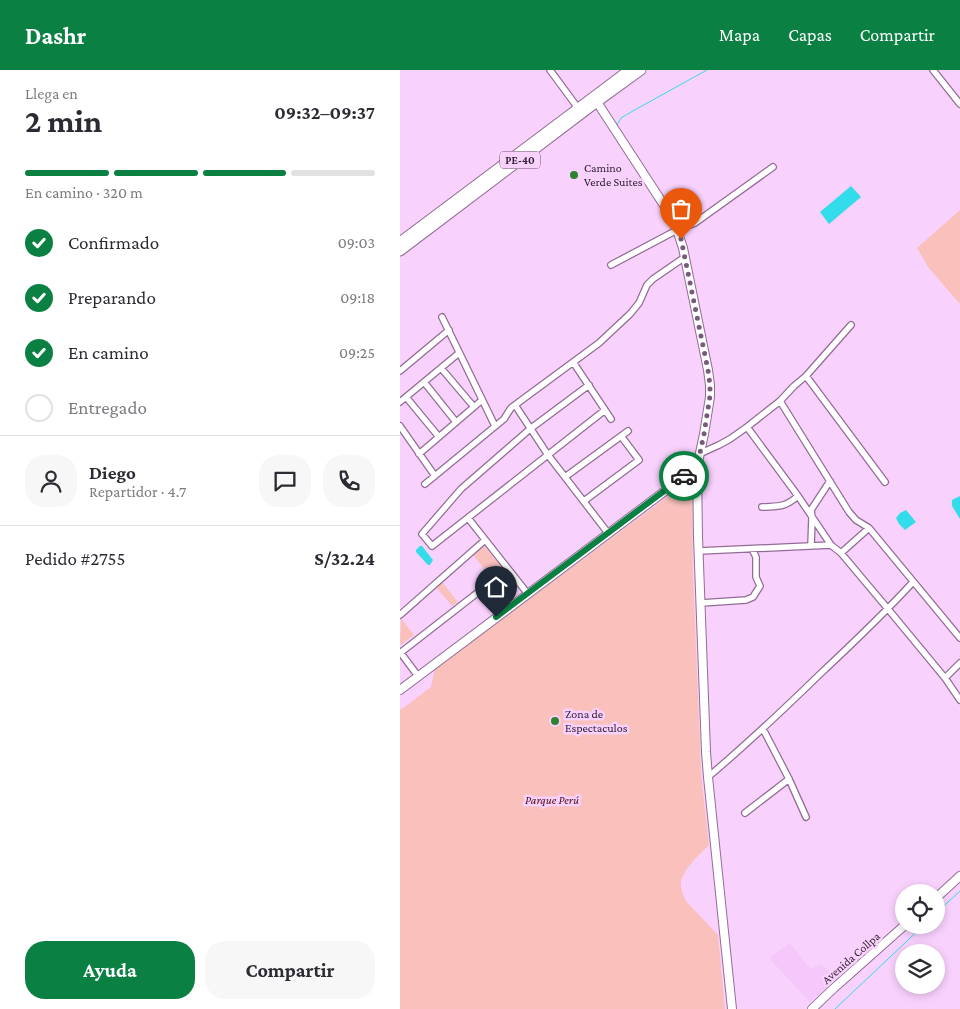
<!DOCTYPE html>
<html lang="es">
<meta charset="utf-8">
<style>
:root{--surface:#fff;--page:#f7f7f7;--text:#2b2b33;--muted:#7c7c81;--line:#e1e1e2;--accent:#0b8043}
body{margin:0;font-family:"Crimson Pro",serif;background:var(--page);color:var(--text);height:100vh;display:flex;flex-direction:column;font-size:19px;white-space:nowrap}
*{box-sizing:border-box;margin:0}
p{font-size:16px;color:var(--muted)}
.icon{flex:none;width:28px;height:28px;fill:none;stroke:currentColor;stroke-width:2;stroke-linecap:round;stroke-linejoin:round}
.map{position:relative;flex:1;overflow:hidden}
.sheet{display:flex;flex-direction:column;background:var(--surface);width:400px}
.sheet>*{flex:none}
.controls{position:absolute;left:495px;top:814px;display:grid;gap:10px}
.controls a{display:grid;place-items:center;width:50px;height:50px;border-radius:50%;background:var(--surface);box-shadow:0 2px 8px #0003;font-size:25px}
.pin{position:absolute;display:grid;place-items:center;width:42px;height:42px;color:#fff;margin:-51px -21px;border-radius:50% 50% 50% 0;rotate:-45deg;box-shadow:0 0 5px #0007}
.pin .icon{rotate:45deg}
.courier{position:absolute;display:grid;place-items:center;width:50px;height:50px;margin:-25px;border:4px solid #0b8043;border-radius:50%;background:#fff;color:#222;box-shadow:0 1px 6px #0007}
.headline em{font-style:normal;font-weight:700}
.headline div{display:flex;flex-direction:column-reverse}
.headline{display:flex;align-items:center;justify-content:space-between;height:85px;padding:0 25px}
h1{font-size:32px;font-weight:700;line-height:38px}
.bar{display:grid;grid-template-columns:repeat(4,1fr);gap:8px 5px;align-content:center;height:60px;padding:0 25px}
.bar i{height:6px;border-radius:4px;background:var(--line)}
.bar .on{background:var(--accent)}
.bar p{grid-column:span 4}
.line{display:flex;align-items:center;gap:12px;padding:0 25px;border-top:1px solid var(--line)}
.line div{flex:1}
.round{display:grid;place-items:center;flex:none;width:52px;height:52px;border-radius:20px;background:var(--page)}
ol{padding:0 25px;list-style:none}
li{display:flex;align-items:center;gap:15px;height:55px}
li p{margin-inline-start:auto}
li .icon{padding:5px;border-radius:50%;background:var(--accent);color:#fff;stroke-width:4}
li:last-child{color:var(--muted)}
li i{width:28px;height:28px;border:2px solid var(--line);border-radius:50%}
.button{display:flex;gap:10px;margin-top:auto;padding:10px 25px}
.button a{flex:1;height:58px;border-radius:20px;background:var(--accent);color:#fff;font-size:20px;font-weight:700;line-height:58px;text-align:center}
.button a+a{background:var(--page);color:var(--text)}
header{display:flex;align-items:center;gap:30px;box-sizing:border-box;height:70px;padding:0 25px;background:var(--accent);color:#fff}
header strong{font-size:24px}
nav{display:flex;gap:28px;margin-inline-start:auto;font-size:18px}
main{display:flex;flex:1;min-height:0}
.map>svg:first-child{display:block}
.built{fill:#f5c7fa}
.green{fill:#f9c0bc}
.water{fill:#32dcea}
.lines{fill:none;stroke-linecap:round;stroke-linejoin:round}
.stream{stroke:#32dcea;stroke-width:1}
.minor-casing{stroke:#916d95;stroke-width:8}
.major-casing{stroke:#916d95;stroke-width:10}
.highway-casing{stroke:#916d95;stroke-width:11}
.minor{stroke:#fff;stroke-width:5.5}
.major{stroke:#fff;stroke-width:8}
.highway{stroke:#fff;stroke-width:9}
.done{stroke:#755d78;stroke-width:5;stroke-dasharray:0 9}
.route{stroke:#0b8043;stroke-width:6}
.poi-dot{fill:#2f8330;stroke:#f9d1fd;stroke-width:2}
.labels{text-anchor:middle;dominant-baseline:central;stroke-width:5;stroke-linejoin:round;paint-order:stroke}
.shield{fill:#f9d1fd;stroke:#6b546e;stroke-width:1}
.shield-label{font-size:11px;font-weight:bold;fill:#2e1f30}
.poi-label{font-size:12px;fill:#2e1f30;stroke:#f9d1fd;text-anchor:start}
.park-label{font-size:12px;font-style:italic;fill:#510f12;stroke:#f9d1fd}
.street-label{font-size:12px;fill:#2e1f30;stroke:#f9d1fd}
</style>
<header>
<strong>Dashr</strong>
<nav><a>Mapa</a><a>Capas</a><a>Compartir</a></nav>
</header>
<main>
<section class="sheet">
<div class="headline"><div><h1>2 min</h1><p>Llega en</p></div><em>09:32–09:37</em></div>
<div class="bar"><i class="on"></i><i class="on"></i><i class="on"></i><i></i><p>En camino · 320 m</p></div>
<ol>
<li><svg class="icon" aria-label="check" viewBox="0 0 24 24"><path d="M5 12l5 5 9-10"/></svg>Confirmado<p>09:03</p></li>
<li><svg class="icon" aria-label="check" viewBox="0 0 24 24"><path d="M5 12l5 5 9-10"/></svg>Preparando<p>09:18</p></li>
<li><svg class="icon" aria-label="check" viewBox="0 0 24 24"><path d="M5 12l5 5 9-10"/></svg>En camino<p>09:25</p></li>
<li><i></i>Entregado</li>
</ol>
<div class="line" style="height:90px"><a class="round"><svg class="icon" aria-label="person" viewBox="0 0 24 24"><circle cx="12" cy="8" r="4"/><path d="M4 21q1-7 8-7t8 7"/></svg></a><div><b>Diego</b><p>Repartidor · 4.7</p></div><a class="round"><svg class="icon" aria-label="chat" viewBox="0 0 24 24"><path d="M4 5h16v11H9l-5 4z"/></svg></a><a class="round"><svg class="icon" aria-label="phone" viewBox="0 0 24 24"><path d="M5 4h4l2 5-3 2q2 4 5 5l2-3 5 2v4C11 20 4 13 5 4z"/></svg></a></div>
<div class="line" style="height:65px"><div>Pedido #2755</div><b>S/32.24</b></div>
<div class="button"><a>Ayuda</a><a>Compartir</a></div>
</section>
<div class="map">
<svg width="560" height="939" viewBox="0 0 560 939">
<rect width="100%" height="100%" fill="#f9d1fd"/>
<path class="built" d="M 390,873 L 410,899 L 421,894 L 436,909 L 410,932 L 369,888 Z"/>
<path class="green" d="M 560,140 L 560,234 L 528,197 L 517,178 Z
M 290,410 L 292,413 L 293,503 L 301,703 L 309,775 L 294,790 L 286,800 L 281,810 L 281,816 L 282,822 L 286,831 L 318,865 L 325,939 L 0,939 L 0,639 L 2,639 L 31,617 L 35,599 Z
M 84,476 L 102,498 L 90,506 L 73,485 Z
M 42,512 L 58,532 L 52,536 L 36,517 Z
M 1,548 L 14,565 L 1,575 L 0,573 Z"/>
<path class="water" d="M 451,116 L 461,127 L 429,154 L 420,142 Z
M 560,426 L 560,449 L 552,436 L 552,430 Z
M 506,440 L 516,452 L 505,460 L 499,454 L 496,448 L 500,443 Z
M 20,476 L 22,476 L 33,490 L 30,495 L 28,495 L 16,482 L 16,480 Z"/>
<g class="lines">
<path class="stream" d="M 217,55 L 221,48 L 231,42 L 307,0
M 536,843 L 560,821
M 435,939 L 524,855"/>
<g class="minor-casing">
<path id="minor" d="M 150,0 L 178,38
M 533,0 L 560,34
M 211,195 L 277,160 L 295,153 L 373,97
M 42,247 L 95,356
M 173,292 L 211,349
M 41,298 L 74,337
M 0,301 L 49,260
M 406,306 L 485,412
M 24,312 L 56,352
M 189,315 L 130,359 L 61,419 L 22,464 L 32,476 L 205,340
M 6,327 L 39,367
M 380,331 L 449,442 L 456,450 L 469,458 L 560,568
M 0,332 L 59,283
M 115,335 L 148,385 L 208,463
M 0,356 L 35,406
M 347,357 L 398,426 L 431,475 L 441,483 L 488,539 L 545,608 L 560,630
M 19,384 L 82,330
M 299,384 L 319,375 L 330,369 L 347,357 L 380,331 L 394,316 L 406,306 L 451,255
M 165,407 L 228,361
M 25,414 L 104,349 L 111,338 L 115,335 L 199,273 L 230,244 L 239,233 L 247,215 L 253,209 L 285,187
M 184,431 L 239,390 L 221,366
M 362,437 C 379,436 384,438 398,426
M 68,448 L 128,524
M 411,476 L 412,447 L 411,440 L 430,411
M 299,481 L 431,475
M 441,483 L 469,458
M 301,533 L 346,530 L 353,527 L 360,516 L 356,507 L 356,487 L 352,479
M 0,545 L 85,470
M 0,582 L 18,606
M 0,583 L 108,499
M 545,608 L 560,593
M 363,659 L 389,709 L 406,747
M 308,707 C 346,675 382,641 418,606 C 450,576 483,545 513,512
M 345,743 L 389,709"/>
</g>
<g class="major-casing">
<path id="major" d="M 195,29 L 271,146 L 277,160 L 283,178 L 308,300 L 310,315 L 310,327 L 304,364 L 297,397 L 298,467 L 306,682 L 308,707 L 332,939
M 0,620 L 297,397
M 536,828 L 560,806
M 412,939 L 434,918 L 505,855"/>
</g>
<g class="highway-casing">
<path id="highway" d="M 0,172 L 229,0
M 0,181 L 197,32 L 241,0"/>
</g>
<use href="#minor" class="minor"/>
<use href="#major" class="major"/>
<use href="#highway" class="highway"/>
</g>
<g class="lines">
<path class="done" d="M 281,169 L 308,300 L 310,315 L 310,326 L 304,364 L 297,397 L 284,406"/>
<path class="route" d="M 96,547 L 284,406"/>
</g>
<g class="poi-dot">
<circle cx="174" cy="105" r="5"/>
<circle cx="155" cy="651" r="5"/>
</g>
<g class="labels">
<rect class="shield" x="100" y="81.5" width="40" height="17" rx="4"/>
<g class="shield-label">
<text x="120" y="90">PE-40</text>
</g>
<g class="poi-label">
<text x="184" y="98">Camino<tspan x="184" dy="14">Verde Suites</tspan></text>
<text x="165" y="644">Zona de<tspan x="165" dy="14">Espectaculos</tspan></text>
</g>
<g class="park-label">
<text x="152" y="730">Parque Perú</text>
</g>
<g class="street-label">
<text transform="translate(451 888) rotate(-41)">Avenida Collpa</text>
</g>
</g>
</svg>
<div class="controls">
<a><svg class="icon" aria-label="locate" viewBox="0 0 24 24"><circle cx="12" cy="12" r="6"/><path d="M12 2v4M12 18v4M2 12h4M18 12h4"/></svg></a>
<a><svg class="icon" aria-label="layers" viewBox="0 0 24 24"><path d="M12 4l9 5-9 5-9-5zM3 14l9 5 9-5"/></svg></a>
</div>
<div class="pin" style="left:281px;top:169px;background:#ea580c"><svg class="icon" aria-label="bag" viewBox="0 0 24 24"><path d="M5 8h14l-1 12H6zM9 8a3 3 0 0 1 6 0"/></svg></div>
<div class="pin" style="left:96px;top:547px;background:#1f2937"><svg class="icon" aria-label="home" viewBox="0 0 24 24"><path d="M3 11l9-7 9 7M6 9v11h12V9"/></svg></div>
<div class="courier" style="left:284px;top:406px"><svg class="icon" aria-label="car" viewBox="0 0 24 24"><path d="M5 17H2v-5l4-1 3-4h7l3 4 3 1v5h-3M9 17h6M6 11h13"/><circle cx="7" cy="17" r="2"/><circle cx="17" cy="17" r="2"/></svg></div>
</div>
</main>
